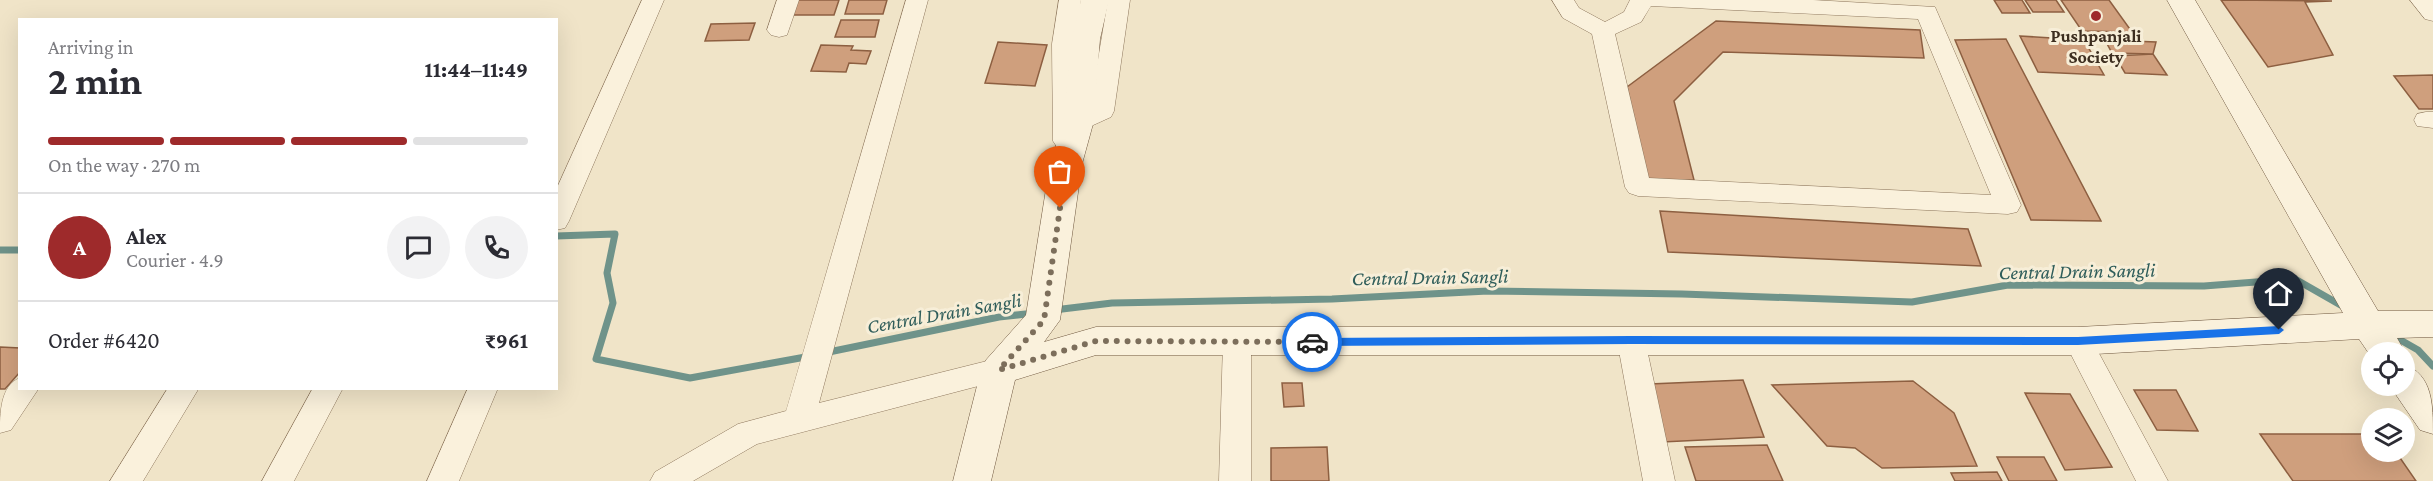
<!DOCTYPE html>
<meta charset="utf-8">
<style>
:root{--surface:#fff;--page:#f2f2f3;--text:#2b2b33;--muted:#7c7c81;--line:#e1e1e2;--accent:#9e2a2b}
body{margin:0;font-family:"Crimson Pro",serif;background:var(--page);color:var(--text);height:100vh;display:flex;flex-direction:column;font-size:22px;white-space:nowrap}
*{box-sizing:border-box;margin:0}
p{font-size:20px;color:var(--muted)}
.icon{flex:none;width:33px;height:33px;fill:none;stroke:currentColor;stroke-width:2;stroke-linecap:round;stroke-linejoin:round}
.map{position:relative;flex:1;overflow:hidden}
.panel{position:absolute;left:18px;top:18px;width:540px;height:372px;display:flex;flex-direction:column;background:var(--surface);border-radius:0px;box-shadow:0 6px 24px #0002}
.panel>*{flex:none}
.controls{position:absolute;left:2361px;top:342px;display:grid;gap:12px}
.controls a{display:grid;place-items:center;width:54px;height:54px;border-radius:50%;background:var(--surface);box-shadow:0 6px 24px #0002;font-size:30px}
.pin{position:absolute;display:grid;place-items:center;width:51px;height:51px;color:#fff;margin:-62px -26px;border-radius:50% 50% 50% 0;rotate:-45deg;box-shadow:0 0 6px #0007}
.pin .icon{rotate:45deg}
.courier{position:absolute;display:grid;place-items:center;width:60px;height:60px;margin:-30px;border:4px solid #1a73e8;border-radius:50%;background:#fff;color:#222;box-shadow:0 2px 8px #0007}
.head em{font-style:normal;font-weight:700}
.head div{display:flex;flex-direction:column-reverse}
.head{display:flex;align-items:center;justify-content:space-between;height:102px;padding:0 30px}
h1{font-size:39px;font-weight:700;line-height:45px}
.bar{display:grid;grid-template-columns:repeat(4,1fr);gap:9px 6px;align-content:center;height:72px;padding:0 30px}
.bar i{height:8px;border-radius:4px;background:var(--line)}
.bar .selected{background:var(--accent)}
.bar p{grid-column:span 4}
.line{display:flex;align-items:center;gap:15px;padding:0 30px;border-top:2px solid var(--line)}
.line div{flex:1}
.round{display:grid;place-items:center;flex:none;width:63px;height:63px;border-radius:32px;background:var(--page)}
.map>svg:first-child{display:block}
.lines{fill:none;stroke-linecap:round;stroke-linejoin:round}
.stream{stroke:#6f938a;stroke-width:7}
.building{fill:#cf9f7d;stroke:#8d5f41;stroke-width:1.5}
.street-casing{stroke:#8d765c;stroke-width:1}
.secondary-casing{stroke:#6f573f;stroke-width:1}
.street{fill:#faf1dc;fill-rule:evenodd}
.secondary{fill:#faf1dc;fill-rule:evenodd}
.route{fill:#1a73e8}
.done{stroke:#7c6e5b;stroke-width:6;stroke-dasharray:0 10.8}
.poi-dot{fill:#9e2a2b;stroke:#f7eed8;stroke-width:2}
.labels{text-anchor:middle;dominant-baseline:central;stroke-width:6;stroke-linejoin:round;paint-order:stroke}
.poi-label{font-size:18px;font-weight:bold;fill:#3d2e20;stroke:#f7eed8}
.water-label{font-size:20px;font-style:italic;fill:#2f5d5a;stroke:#f7eed8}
</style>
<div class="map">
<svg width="2433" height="481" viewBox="0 0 2433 481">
<rect width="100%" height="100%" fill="#f0e4c8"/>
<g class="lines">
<path class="stream" d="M 556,236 L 615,234 L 607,273 L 613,303 L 596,359 L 690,378 L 811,356
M 0,250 L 20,250
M 1054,310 L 1112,303 L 1332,299 L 1488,291 L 1682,294 L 1912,302 L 2008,285 L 2204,286 L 2295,279 L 2344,307
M 2390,334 L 2418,350 L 2433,366
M 824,353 L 999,317 L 1035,313"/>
</g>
<path class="building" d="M 797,0 L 839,0 L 834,15 L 792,15 Z
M 849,0 L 887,0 L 883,14 L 845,14 Z
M 1994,0 L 2022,0 L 2030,13 L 2002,13 Z
M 2025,0 L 2056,0 L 2064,12 L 2033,12 Z
M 2061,0 L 2109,0 L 2132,32 L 2082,31 Z
M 2221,0 L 2332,1 L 2305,2 L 2333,55 L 2268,67 Z
M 841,20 L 879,20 L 875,37 L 835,37 Z
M 1716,21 L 1920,30 L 1924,58 L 1723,52 L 1674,101 L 1694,180 L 1647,183 L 1627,87 Z
M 755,23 L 749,40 L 705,41 L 711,24 Z
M 2020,36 L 2084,40 L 2104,75 L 2038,72 Z
M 2006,39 L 2101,221 L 2031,220 L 1955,40 Z
M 2105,40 L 2156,42 L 2153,54 L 2112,53 Z
M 998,42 L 1047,45 L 1035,86 L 985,83 Z
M 821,45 L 853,46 L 851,50 L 871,51 L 866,64 L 849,63 L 846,72 L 811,71 Z
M 2153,54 L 2167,75 L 2125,73 L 2115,56 Z
M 2433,75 L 2433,109 L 2419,109 L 2394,76 Z
M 1660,211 L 1968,229 L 1981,266 L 1668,252 Z
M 0,347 L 20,348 L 20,372 L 5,389 L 0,389 Z
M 1743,380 L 1764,437 L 1662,442 L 1650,384 Z
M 1913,381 L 1954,413 L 1977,466 L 1882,468 L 1855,448 L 1827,446 L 1772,385 Z
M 1282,383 L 1302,383 L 1304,406 L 1284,407 Z
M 2134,390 L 2176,390 L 2198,431 L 2157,430 Z
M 2025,393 L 2070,394 L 2112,467 L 2065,470 Z
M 2260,434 L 2372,434 L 2372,452 L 2396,452 L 2416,481 L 2293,481 Z
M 1767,445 L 1783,481 L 1696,481 L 1685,447 Z
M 1327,447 L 1329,481 L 1271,481 L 1271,448 Z
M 1997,457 L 2044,457 L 2057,481 L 2009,481 Z
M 1997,472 L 2002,481 L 1955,481 L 1951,473 Z"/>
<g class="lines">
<g class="street-casing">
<path id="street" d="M 642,0 L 664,0 L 569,221 L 565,228 L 556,230 L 556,190 Z
M 777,0 L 799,0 L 787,35 L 779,37 L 771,35 L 767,30 Z
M 906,0 L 928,0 L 819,403 L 999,358 L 1009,362 L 1014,370 L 1009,378 L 757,444 L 693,481 L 650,481 L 655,472 L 738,424 L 786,411 Z
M 1059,0 L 1081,0 L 1076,44 L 1078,114 L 1090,107 L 1108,0 L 1130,0 L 1114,111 L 1111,117 L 1078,132 L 1079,141 L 1075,147 L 1066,150 L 1057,147 L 1053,141 L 1052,44 Z
M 1552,0 L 1574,0 L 1579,8 L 1605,22 L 1624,12 L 1630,0 L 1813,0 L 1935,7 L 2021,205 L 2017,212 L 2008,214 L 1638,196 L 1629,193 L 1625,187 L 1592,34 L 1563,18 ZM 1651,6 L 1918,19 L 1991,195 L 1649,178 L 1615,34 L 1641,22 Z
M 2410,0 L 2433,0 L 2433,21 L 2425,19 Z
M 2426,112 L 2433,112 L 2433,128 L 2417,126 L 2414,120 L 2417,114 Z
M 1631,329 L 1641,332 L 1645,340 L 1675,481 L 1643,481 L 1617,340 L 1621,332 Z
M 2078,330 L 2088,333 L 2168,481 L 2136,481 L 2064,341 L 2068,333 Z
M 1237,331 L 1247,334 L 1251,342 L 1251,481 L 1219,481 L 1223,342 L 1227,334 Z
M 20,378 L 20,388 L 39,388 L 11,430 L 0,433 C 0,414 0,385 20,378 Z
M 168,388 L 199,388 L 143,481 L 110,481 Z
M 313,388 L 343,388 L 294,481 L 262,481 Z
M 468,388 L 498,388 L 459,481 L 427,481 Z"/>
</g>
<g class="secondary-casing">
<path id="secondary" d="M 1081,0 L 1109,0 L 1100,39 L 1093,124 L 1082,164 L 1060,320 L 1044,342 L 1096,327 L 2078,327 L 2343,313 L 2167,0 L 2195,0 L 2378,311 L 2433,311 L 2433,337 L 2397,338 L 2405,352 L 2404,353 L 2372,352 L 2372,358 L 2359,339 L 2078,355 L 1096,355 L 1015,380 L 991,481 L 953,481 L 981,370 L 986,360 L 1026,315 L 1050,164 L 1063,124 L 1072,39 Z
M 2404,364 C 2433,375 2433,405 2433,434 L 2420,430 L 2390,386 L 2404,386 Z"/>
</g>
<use href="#street" class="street"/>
<use href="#secondary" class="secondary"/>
</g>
<path class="route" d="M 2279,326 L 2284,330 L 2279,334 L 2078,345 L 1631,344 L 1312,346 L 1307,342 L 1312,338 L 1631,336 L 2078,337 Z"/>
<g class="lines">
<path class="done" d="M 1060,208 L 1044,320 L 999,370 L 1096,341 L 1312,342"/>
</g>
<circle class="poi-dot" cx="2096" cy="16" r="6"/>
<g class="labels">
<g class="poi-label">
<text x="2096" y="36">Pushpanjali<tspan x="2096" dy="21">Society</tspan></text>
</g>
<g class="water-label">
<text transform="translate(2077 271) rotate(-1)">Central Drain Sangli</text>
<text transform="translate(1430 277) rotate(-1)">Central Drain Sangli</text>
<text transform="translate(944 313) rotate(-10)">Central Drain Sangli</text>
</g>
</g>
</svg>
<div class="controls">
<a><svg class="icon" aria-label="locate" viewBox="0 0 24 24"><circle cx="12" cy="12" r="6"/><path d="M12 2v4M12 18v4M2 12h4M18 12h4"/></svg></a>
<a><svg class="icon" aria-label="layers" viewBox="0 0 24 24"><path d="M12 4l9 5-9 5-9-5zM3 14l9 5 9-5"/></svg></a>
</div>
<div class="pin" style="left:1060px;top:208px;background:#ea580c"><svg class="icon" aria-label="bag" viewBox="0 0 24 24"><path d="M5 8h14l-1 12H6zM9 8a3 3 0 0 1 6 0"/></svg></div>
<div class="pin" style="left:2279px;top:330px;background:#1f2937"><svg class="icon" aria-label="home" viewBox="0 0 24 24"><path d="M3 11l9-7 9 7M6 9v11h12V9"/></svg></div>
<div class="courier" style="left:1312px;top:342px"><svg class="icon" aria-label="car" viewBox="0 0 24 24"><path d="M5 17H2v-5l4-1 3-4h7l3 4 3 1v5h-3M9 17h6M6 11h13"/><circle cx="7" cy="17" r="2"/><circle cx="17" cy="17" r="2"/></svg></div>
<section class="panel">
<div class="head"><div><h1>2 min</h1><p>Arriving in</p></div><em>11:44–11:49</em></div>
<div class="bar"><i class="selected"></i><i class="selected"></i><i class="selected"></i><i></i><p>On the way · 270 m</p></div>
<div class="line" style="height:108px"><b class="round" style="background:var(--accent);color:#fff">A</b><div><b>Alex</b><p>Courier · 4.9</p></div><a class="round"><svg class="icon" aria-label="chat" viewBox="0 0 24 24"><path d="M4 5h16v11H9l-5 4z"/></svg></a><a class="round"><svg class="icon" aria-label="phone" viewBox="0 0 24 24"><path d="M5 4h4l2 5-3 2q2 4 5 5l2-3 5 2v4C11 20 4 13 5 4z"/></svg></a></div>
<div class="line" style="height:78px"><div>Order #6420</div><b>₹961</b></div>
</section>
</div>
